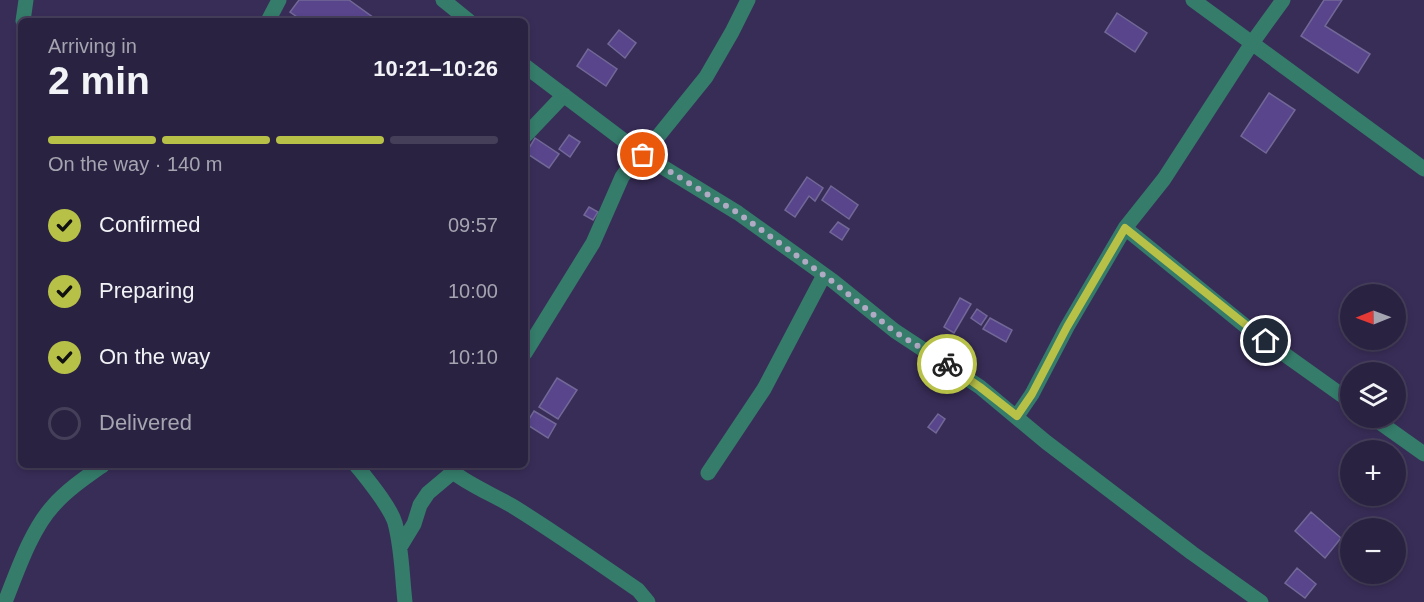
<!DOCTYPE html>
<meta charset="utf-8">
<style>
:root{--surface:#2a2241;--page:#362f4c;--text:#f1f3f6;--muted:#a5a4b1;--line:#463f5a;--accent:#b7c148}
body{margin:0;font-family:Helvetica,sans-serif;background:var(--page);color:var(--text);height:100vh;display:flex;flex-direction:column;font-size:22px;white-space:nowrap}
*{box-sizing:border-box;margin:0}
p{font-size:20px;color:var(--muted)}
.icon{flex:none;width:33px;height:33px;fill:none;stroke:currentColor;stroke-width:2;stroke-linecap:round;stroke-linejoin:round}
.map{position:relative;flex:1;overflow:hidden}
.panel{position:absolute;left:18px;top:18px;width:510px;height:450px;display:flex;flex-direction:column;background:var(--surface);border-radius:9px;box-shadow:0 3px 9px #0003,0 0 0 2px var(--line)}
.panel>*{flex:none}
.needle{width:39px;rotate:269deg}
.buttons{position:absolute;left:1340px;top:284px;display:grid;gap:12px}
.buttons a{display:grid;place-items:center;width:66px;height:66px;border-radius:50%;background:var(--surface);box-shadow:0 3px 9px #0003,0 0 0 2px var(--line);font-size:30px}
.pin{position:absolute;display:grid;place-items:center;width:51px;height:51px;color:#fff;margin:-26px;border:3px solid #fff;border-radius:50%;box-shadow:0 2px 6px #0007}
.courier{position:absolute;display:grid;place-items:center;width:60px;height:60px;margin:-30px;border:4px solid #b7c148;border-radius:50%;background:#fff;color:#222;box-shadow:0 2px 8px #0007}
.overview em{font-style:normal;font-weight:600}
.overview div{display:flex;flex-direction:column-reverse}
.overview{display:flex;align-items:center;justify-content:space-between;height:102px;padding:0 30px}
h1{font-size:39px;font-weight:600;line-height:45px}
.bar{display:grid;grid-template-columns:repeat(4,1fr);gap:9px 6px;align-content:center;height:72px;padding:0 30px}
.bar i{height:8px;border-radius:4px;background:var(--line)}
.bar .active{background:var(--accent)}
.bar p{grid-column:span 4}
ol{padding:0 30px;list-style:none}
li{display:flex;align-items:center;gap:18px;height:66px}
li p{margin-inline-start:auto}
li .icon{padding:6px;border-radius:50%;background:var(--accent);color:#111;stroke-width:4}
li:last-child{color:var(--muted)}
li i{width:33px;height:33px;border:3px solid var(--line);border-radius:50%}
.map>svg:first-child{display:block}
.building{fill:#58458c;stroke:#726897;stroke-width:1.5}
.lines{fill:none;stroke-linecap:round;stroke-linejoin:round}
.minor{stroke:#357c6a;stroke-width:15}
.done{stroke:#b0aac4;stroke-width:6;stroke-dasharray:0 10.8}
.route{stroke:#b7c148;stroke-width:8}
</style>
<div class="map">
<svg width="1424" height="602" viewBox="0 0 1424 602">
<rect width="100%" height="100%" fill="#382d57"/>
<path class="building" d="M 299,0 L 349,0 L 374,18 L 372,21 L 303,21 L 290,12 Z
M 1324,0 L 1342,0 L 1325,26 L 1370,54 L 1358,73 L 1301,36 Z
M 1117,13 L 1147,33 L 1135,52 L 1105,32 Z
M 619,30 L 636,43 L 625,58 L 608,44 Z
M 588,49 L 617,69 L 606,86 L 577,66 Z
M 1269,93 L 1295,110 L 1266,153 L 1241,136 Z
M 569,135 L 580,142 L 570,157 L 559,149 Z
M 535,138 L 559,154 L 549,168 L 526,153 Z
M 807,177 L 823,188 L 815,201 L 809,196 L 795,217 L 785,210 Z
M 831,186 L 858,205 L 849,219 L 822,200 Z
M 589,207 L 598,212 L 593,220 L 584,215 Z
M 838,222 L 849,229 L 842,240 L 830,232 Z
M 960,298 L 971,304 L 954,333 L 944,327 Z
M 977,309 L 987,316 L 981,325 L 971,318 Z
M 990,318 L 1012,330 L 1006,342 L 983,329 Z
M 557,378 L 577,390 L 558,419 L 539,407 Z
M 534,411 L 556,424 L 548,438 L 526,424 Z
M 938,414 L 945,419 L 936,433 L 928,427 Z
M 1311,512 L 1341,538 L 1325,558 L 1295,531 Z
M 1297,568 L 1316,584 L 1305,598 L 1285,583 Z"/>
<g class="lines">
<path class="minor" d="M 443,0 L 469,21
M 1193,0 L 1424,169
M 23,21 L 26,0
M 268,21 L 279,0
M 525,66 L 643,155 L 738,213 L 833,281 L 895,331 L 980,387 L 1046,442 L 1192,553 L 1261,602
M 525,136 L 564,95
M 1125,228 L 1249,329 L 1350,401
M 525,353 L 593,243 L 622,177 L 633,162 L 643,155 L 706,77 L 732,32 L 748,0
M 1017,416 L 1032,394 L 1067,327 L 1125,228 L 1164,179 L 1252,43 L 1283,0
M 1372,417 L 1424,454
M 356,465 C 367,479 390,506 395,523 C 402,549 402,576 405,602
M 708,473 L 764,389 L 824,275
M 400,547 L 414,524 L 420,505 L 428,493 L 453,472 C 471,486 494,495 514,507 C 556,533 597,562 638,590 L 648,602
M 5,602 C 17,572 31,530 53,506 C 67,490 86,477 103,465"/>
</g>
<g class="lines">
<path class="done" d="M 643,155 L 738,213 L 833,282 L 895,332 L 947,364"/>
<path class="route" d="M 947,364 L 980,387 L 1017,416 L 1032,394 L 1067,327 L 1125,228 L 1266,341"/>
</g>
</svg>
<div class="buttons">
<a><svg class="needle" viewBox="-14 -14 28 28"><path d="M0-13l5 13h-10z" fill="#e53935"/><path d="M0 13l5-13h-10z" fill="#a5a4b1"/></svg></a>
<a><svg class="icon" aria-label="layers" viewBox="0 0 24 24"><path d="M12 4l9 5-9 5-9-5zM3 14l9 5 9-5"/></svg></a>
<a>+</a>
<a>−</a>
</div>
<div class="pin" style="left:643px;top:155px;background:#ea580c"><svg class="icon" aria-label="bag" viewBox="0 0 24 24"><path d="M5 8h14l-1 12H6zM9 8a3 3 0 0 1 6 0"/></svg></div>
<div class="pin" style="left:1266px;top:341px;background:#1f2937"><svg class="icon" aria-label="home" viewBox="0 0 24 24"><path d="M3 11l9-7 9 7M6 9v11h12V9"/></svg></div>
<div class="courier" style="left:947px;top:364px"><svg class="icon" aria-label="bike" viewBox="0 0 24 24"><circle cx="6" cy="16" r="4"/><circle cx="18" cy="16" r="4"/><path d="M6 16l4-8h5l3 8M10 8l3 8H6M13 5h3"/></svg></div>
<section class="panel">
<div class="overview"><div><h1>2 min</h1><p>Arriving in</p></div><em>10:21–10:26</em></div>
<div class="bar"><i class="active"></i><i class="active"></i><i class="active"></i><i></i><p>On the way · 140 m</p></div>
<ol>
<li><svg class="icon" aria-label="check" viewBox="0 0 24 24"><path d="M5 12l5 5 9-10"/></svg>Confirmed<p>09:57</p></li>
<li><svg class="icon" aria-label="check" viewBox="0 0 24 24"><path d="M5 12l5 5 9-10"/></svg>Preparing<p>10:00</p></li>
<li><svg class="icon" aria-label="check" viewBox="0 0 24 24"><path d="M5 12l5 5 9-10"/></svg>On the way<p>10:10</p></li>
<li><i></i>Delivered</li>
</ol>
</section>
</div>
